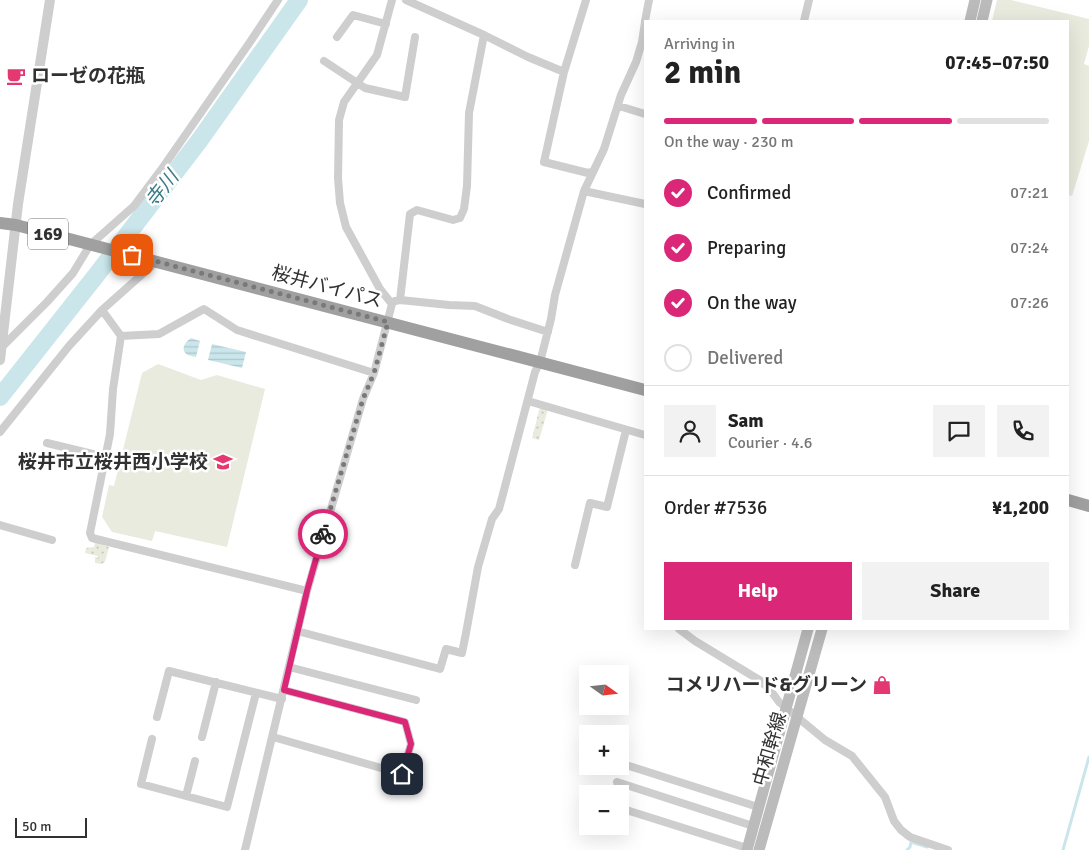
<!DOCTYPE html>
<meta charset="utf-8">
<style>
:root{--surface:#fff;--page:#f2f2f2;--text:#222;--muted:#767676;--line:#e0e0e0;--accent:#db2777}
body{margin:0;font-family:Signika,"Noto Sans JP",sans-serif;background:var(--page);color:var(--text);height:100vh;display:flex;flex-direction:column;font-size:19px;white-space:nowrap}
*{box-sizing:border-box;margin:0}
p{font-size:16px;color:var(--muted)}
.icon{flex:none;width:28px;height:28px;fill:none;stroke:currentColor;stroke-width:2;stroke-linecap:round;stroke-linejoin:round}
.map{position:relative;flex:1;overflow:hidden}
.side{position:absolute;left:644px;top:20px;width:425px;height:610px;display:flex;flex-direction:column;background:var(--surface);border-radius:0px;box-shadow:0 5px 20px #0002}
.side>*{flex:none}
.needle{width:32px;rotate:105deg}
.controls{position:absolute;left:579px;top:665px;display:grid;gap:10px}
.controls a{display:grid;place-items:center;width:50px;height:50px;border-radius:0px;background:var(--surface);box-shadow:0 5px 20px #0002;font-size:25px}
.scale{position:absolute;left:15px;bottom:12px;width:72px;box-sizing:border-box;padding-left:5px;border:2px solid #313131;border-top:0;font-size:14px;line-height:18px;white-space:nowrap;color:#313131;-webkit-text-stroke:4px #fff;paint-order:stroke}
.pin{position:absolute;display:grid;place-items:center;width:42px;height:42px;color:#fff;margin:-21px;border-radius:10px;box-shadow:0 2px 8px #0006}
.courier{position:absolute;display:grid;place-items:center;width:50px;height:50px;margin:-25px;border:4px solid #db2777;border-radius:50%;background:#fff;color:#222;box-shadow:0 1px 6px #0007}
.head em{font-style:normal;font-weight:700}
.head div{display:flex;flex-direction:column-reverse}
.head{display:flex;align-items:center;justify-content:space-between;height:85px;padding:0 20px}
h1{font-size:32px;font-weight:700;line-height:38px}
.bar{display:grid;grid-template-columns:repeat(4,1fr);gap:8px 5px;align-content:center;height:60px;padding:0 20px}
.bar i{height:6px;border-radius:4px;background:var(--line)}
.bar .current{background:var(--accent)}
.bar p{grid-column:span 4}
.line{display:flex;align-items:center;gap:12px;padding:0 20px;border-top:1px solid var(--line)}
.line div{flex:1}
.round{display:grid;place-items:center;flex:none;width:52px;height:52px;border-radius:0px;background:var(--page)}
ol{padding:0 20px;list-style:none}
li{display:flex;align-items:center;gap:15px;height:55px}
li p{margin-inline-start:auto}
li .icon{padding:5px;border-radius:50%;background:var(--accent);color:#fff;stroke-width:4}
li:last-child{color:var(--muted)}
li i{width:28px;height:28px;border:2px solid var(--line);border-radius:50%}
.cta{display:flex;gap:10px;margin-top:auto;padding:10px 20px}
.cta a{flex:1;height:58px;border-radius:0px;background:var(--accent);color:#fff;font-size:20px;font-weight:700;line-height:58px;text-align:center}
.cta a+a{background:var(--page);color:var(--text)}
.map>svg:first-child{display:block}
.green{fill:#e8ebdd}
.park{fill:url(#park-dots)}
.water{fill:url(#water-rules)}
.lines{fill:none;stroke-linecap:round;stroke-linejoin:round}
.stream{stroke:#cae6eb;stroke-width:3}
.river{stroke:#cae6eb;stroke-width:18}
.minor{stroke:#cecece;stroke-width:8}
.tertiary{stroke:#cecece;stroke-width:10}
.secondary{stroke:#bbb;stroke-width:11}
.trunk{stroke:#a0a0a0;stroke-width:12}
.done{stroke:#797979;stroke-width:5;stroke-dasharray:0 9}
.route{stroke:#db2777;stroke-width:6}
.labels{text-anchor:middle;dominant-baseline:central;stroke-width:5;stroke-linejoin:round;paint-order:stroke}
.shield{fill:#fff;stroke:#6f6f6f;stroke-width:1}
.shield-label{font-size:18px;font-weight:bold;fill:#313131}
.poi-label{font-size:19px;font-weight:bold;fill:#313131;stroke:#fff;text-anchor:end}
.street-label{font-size:19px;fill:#313131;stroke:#fff}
.water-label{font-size:20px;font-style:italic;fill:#3a7c87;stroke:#fff}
</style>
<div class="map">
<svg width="1089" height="850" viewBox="0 0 1089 850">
<defs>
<pattern id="park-dots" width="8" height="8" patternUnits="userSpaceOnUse" patternTransform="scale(1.25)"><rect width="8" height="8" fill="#e8ebdd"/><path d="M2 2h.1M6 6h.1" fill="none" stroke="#c7cabe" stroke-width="1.8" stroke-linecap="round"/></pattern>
<pattern id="water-rules" width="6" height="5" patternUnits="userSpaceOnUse" patternTransform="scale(1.25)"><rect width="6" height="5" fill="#cae6eb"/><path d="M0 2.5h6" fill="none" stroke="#aec6ca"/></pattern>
</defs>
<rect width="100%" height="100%" fill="#fff"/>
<path class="green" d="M 997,0 L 1011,0 L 1089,19 L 1089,46 L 1084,64 L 1089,66 L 1089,141 L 1072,196 L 1068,195 L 1068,21 L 992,21 Z
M 158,364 L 201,380 L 217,375 L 265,389 L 227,547 L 155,531 L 152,541 L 112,532 L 102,517 L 109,485 L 114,486 L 142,373 Z"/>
<path class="park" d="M 540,407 L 548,409 L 539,440 L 532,438 Z
M 95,542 L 109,547 L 105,562 L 101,564 L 95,563 L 95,557 L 98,558 L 98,556 L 85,553 L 86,548 L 94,547 Z"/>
<path class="water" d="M 191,338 L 200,341 L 196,357 C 193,356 190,356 188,355 C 179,350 186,341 191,338 Z
M 212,344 L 246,352 L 242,368 L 208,360 Z"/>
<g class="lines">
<path class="stream" d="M 907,850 L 910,847 L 911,842 L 927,847
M 1063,850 L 1089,757"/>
<path class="river" d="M 0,397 L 98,273 L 199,141 L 299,0"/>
<path class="minor" d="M 406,0 L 484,35 L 528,57 L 564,72
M 586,0 L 564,72 L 544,162 L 588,173 L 592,172
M 645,21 L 649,0
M 804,21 L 809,0
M 337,37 L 353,15 L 386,24
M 324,61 L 365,88 L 405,97 L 415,37
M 619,106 L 645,114
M 584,191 L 645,204
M 400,300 L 410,214 L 417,210 L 453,220 L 460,218 L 464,209 L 467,186 L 469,113 L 484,35
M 395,301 L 400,300 L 449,305 L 475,306 L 508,319 L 548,332
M 102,310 L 156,262
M 2,347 L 47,302 L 73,273 L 90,245 L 134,206 L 161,170 L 250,42 L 278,0
M 528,401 L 645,435
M 0,432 L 69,346 L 102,310 L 121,336
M 47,443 L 105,457
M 0,525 L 52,540
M 575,565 L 590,503 L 607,507 L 626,430
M 307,591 L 92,538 L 90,533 L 110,434 L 113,389 L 121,336 L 159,334 L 204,309 L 237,330 L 374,373
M 679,629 L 695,641 L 761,681 L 771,691 L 779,702 L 825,740 L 852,756 L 885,797 L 894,821 L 901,830 L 910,837 L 948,850
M 297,631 L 440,669 L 446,649 L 462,653 L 466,633 L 478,567 L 492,519 L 499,509 L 503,494 L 535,372 L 540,362 L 551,319 L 555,295 L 584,191 L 604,149 L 621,95 L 636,62 L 642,42 L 645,22
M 289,667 L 416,700
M 157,717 L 169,671 L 282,699
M 202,737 L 216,682
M 273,737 L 402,774 L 411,744 L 405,722 L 284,690
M 152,739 L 141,784 L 227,807 L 256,693
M 626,765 L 758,807
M 617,782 L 753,826
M 186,796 L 195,761
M 620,808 L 747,848
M 245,850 L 307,591 L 363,399 L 374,373 L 392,304 L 380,289 L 346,227 L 340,203 L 338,178 L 339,120 L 344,102 L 377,55 L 392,0"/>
<path class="tertiary" d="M 0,360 L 18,204 L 50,0"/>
<path class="secondary" d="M 970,21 L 975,0
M 982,21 L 987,0
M 747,850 L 808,629
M 759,850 L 822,629"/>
<path class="trunk" d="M 0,223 L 16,225 L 645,390
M 1068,500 L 1089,506"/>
</g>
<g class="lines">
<path class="done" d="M 132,255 L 388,322 L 374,373 L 363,399 L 323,534"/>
<path class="route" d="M 323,534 L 307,591 L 284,690 L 405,722 L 411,744 L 402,774"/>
</g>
<defs>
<g id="cafe-bare" transform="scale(1.5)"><path d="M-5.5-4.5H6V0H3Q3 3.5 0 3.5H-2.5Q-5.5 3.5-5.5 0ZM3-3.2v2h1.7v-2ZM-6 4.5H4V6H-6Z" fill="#e43870" stroke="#fff" stroke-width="2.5" paint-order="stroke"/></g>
<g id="school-bare" transform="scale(1.5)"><path d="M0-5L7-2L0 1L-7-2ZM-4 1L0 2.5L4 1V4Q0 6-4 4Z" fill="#e43870" stroke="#fff" stroke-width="2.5" paint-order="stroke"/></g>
<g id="shop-bare" transform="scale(1.5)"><path d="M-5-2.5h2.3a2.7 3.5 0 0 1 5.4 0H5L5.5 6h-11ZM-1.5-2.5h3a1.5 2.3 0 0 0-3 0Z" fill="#e43870" stroke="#fff" stroke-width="2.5" paint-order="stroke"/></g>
</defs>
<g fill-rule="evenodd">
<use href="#cafe-bare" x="16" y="76"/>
<use href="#school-bare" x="223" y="462"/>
<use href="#shop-bare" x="882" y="685"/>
</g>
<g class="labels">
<rect class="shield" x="28" y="218.5" width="40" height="31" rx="4"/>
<g class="shield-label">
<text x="48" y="234">169</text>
</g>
<g class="poi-label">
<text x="31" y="76" text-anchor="start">ローゼの花瓶</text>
<text x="208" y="462">桜井市立桜井西小学校</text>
<text x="867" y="685">コメリハード&amp;グリーン</text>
</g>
<g class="street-label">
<text transform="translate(327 287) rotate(15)">桜井バイパス</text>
<text transform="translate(770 749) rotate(-74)">中和幹線</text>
</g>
<g class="water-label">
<text transform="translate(162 189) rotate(-52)">寺川</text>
</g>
</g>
</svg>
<div class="controls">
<a><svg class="needle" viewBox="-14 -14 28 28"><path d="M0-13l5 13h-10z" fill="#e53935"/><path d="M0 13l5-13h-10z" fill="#767676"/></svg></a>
<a>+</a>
<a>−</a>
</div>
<div class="scale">50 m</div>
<div class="pin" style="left:132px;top:255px;background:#ea580c"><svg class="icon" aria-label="bag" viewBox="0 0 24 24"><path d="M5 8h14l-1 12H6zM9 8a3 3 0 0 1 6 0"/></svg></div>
<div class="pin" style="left:402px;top:774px;background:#1f2937"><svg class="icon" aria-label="home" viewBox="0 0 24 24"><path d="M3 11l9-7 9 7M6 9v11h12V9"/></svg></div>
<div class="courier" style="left:323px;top:534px"><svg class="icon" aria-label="bike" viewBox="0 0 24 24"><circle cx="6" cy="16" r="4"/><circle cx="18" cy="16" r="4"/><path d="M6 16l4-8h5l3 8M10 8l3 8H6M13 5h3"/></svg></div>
<section class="side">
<div class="head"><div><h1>2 min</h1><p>Arriving in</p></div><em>07:45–07:50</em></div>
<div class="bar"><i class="current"></i><i class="current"></i><i class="current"></i><i></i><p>On the way · 230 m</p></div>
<ol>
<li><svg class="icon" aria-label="check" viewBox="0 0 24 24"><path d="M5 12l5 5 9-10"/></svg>Confirmed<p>07:21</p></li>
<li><svg class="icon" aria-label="check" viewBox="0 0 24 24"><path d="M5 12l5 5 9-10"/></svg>Preparing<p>07:24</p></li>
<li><svg class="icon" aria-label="check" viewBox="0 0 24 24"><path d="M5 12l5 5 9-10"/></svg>On the way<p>07:26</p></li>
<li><i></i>Delivered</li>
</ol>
<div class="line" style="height:90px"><a class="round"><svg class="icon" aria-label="person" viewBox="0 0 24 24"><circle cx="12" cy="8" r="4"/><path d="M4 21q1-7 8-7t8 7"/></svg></a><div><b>Sam</b><p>Courier · 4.6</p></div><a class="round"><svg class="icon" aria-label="chat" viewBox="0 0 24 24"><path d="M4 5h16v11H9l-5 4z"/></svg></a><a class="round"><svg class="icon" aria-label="phone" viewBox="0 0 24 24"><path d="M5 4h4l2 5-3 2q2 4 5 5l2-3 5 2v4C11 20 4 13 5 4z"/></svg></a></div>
<div class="line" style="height:65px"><div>Order #7536</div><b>¥1,200</b></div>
<div class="cta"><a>Help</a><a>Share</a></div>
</section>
</div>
